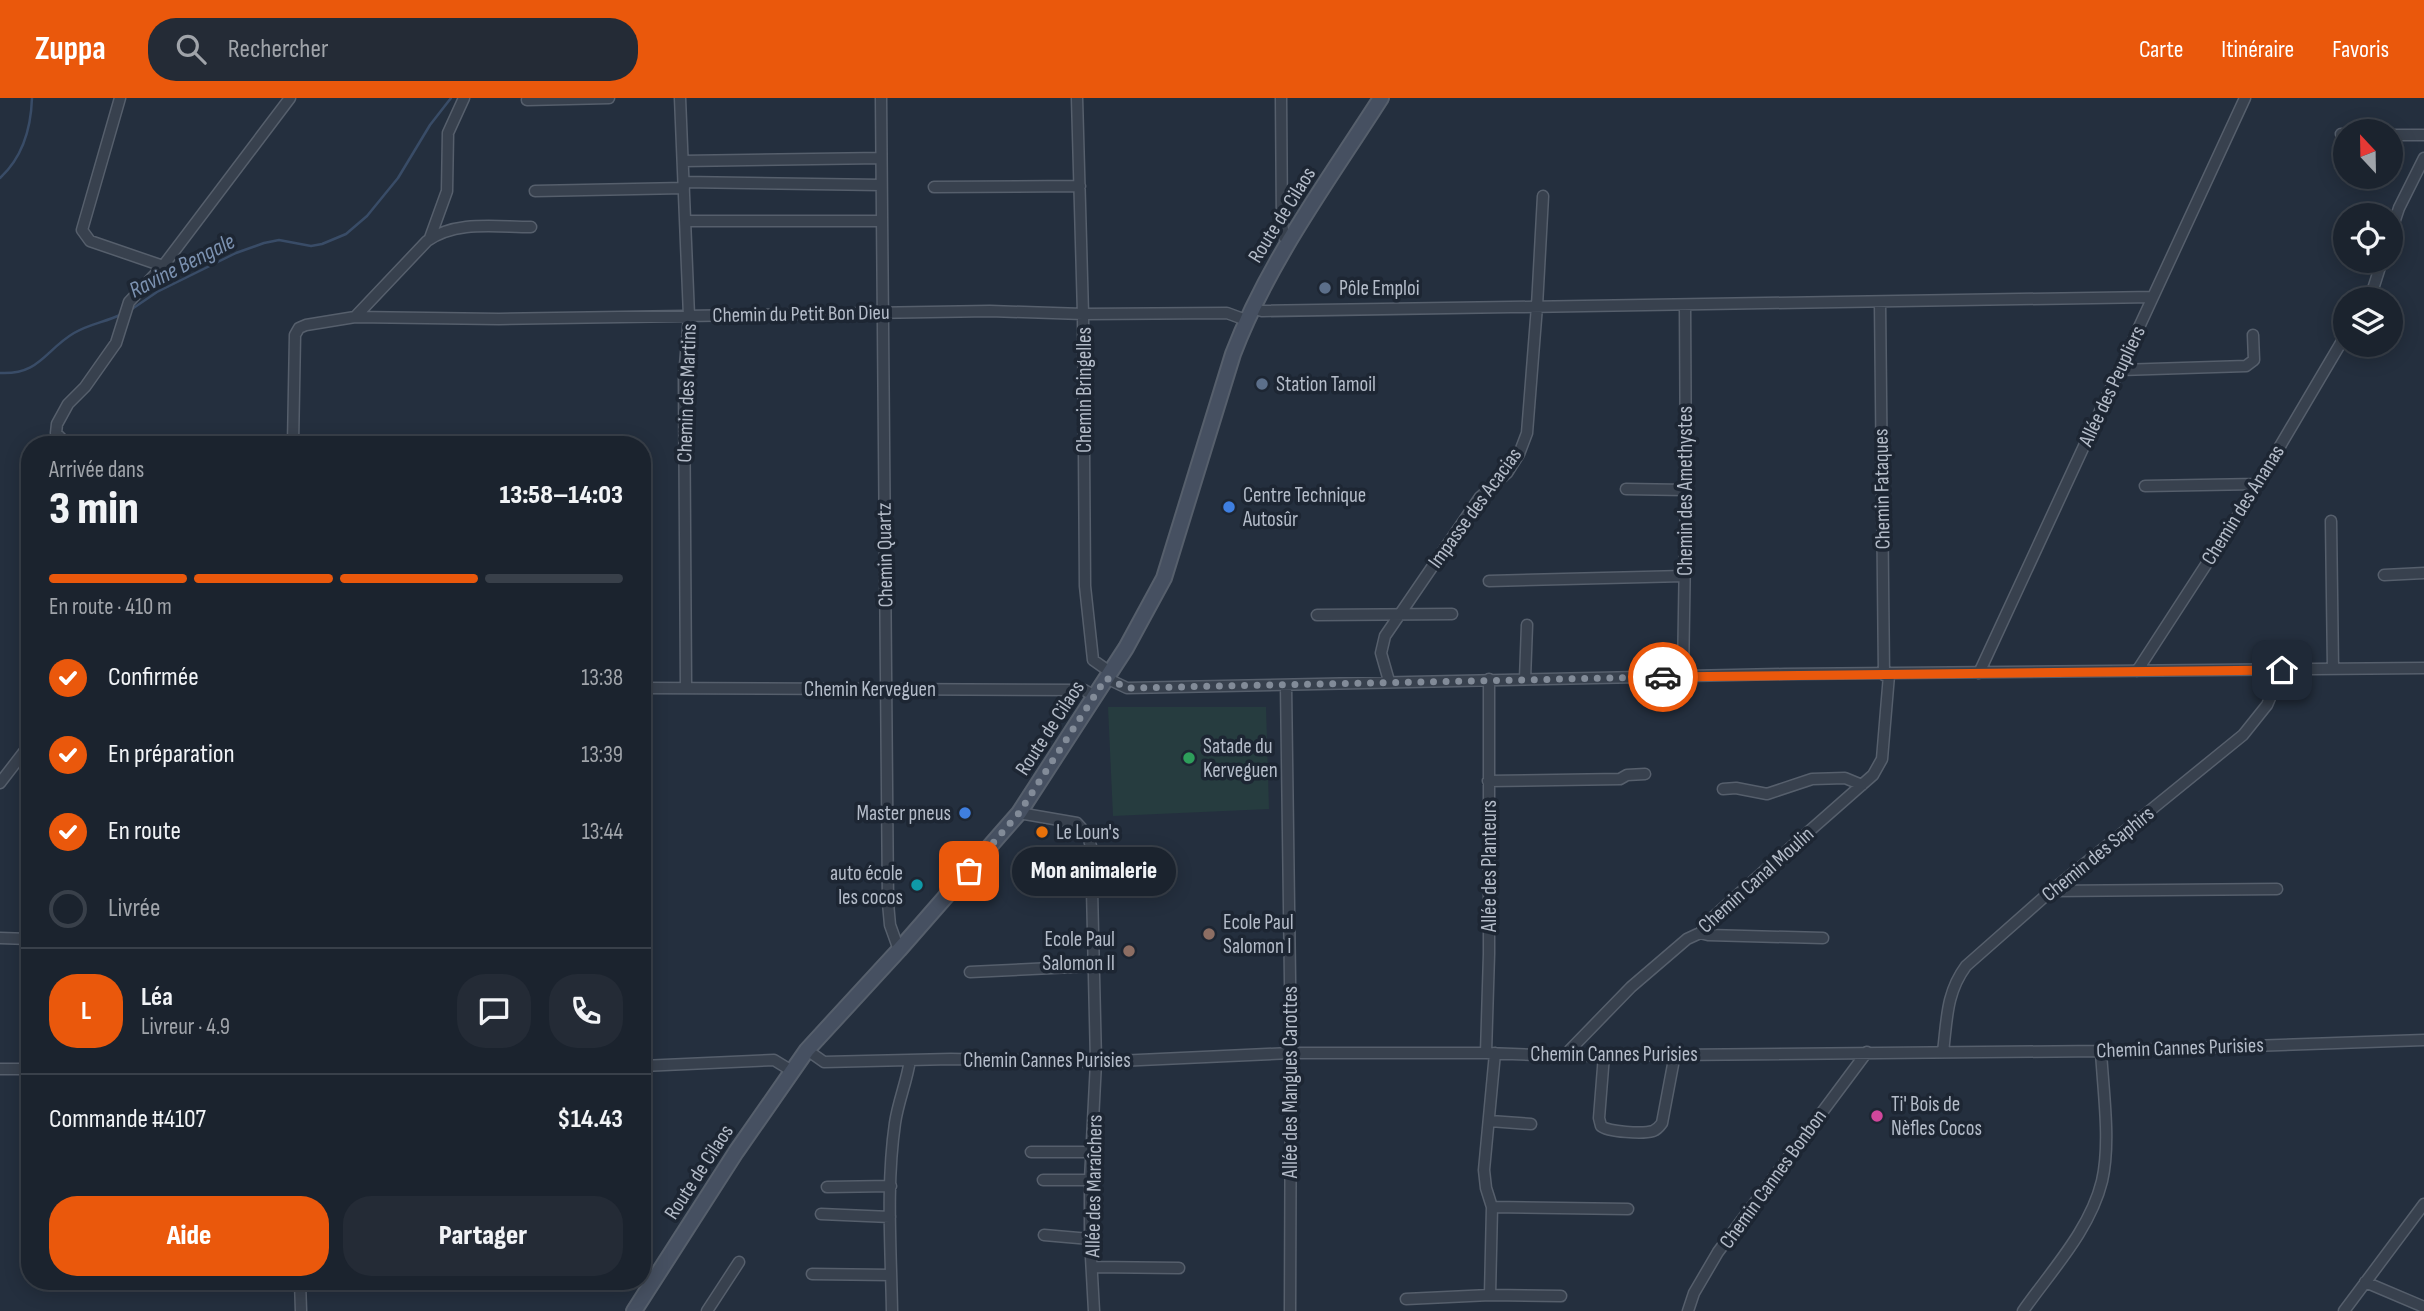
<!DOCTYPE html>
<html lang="fr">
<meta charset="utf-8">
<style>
:root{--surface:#1b232e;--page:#242b36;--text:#f1f3f6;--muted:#a0a4aa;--line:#39404a;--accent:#ea580c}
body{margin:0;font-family:"Sofia Sans Condensed",sans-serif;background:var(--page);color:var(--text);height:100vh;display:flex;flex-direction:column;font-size:26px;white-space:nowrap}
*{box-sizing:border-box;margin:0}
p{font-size:23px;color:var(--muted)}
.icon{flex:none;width:38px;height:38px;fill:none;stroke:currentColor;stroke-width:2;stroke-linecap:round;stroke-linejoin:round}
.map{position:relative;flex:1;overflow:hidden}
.details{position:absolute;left:21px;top:338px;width:630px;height:854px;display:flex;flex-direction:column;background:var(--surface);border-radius:28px;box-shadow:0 4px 18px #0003,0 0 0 2px var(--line)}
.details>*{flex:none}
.needle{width:46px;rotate:338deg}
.buttons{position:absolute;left:2333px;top:21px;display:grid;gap:14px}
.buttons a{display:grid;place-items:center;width:70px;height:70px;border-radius:50%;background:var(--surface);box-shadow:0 4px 18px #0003,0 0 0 2px var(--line);font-size:35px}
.pin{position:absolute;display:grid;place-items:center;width:60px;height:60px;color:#fff;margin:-30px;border-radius:14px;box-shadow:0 4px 10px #0006}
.courier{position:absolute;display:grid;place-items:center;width:70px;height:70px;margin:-35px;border:5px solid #ea580c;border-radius:50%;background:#fff;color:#222;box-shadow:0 2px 9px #0007}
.bubble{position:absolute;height:49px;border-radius:24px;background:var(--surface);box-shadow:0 4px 18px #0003,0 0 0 2px var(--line);font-size:23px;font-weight:800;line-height:49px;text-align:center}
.headline em{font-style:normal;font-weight:800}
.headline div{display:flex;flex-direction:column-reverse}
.headline{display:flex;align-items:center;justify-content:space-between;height:119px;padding:0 28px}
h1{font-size:46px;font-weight:800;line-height:52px}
.bar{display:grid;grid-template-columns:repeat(4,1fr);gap:10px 7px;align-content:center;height:84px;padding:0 28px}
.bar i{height:9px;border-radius:5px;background:var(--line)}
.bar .on{background:var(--accent)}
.bar p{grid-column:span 4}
.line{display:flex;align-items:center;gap:18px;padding:0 28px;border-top:2px solid var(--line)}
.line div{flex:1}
.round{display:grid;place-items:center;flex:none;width:74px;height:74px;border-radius:28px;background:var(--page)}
ol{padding:0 28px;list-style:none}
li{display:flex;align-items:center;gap:21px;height:77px}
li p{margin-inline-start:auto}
li .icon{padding:7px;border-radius:50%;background:var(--accent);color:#fff;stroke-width:4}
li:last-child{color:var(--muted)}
li i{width:38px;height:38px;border:4px solid var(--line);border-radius:50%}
.action{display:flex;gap:14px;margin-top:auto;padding:14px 28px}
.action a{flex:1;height:80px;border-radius:28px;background:var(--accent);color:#fff;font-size:28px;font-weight:800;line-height:80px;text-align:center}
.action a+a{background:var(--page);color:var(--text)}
header{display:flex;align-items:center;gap:42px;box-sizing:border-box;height:98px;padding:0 35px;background:var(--accent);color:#fff}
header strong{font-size:33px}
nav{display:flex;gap:38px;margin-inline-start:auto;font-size:24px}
.search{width:490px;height:63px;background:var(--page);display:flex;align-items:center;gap:18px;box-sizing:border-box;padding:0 24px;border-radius:28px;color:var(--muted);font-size:26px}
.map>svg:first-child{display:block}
.green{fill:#263c3f}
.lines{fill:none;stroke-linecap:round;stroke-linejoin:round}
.stream{stroke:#394c67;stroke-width:2.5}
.street-casing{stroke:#565f6c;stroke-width:13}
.secondary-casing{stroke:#565f6c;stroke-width:18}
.street{stroke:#38414e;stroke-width:10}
.secondary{stroke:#465061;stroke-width:14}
.done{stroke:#828b98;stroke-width:7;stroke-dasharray:0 12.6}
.route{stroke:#ea580c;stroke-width:9}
.service-dot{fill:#5c6f8a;stroke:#1d2633;stroke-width:2.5}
.shop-dot{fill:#3f7fe0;stroke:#1d2633;stroke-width:2.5}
.leisure-dot{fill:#2e9e5b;stroke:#1d2633;stroke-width:2.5}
.food-dot{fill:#e8710a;stroke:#1d2633;stroke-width:2.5}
.culture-dot{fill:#0f9aa8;stroke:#1d2633;stroke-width:2.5}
.education-dot{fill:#8d6e63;stroke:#1d2633;stroke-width:2.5}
.hotel-dot{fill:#d1479c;stroke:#1d2633;stroke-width:2.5}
.labels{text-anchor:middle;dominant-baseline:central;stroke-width:7;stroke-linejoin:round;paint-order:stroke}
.street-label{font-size:21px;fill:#b4bcc9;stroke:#1d2633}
.poi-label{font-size:21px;fill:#b4bcc9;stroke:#1d2633;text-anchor:start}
.water-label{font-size:23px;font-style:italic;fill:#7c92b1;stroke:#1d2633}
</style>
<header>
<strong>Zuppa</strong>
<div class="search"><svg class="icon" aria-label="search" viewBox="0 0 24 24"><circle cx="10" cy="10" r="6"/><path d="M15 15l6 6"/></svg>Rechercher</div>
<nav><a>Carte</a><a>Itinéraire</a><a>Favoris</a></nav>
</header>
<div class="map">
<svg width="2424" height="1213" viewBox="0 0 2424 1213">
<rect width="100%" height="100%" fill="#242f3e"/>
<path class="green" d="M 1108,609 L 1266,609 L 1269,711 L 1113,718 Z"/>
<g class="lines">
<path class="stream" d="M 0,80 C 23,59 31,30 32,0
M 129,213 L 157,194 L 236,155 L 264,145 L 279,142 L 311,148 L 322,146 L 346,136 L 367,118 L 398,80 L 430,27 L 451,0
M 0,275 C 40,277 45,252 74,235 C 89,226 105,224 120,217"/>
<g class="street-casing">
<path id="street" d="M 120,0 L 82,132 L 90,143 L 163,168
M 680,0 L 689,218 L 684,280 L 686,589
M 881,0 L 888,805 L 890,827 L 899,852
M 1077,0 L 1083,216 L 1085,488 L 1093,562 L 1110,574
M 1281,0 L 1282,125 L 1284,139 L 1290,142
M 527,2 L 609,0
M 2341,36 L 2345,36
M 2390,37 L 2424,37
M 683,63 L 881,60
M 684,84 L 881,87
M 934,89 L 1080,88
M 535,93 L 684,90
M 686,123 L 881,123
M 2390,137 L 2399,110 L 2424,60
M 430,140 L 447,93 L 448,35 L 464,0
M 2367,201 L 2373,191 L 2382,163
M 1880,205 L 1884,577
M 1252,210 L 1262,213 L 2153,199
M 355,219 L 427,143 C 456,122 496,129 531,129
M 2120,272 L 2246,268 L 2254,262 L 2253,237
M 67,346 L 56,335 L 57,326 L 68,306 L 85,289 L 116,245 L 129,204 L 163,168 L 290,0
M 293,346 L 295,237 L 299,230 L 306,227 L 355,219 L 499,221 L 990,213 L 1083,216 L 1227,215 L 1246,222
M 2145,388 L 2257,386
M 1626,391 L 1686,392
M 2331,423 L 2333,571
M 2384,477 L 2424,475
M 1489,483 L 1684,478
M 1317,517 L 1452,516
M 2137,573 L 2250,399 L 2345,238
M 1979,575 L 2245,0
M 1683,578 L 1686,392 L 1685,207
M 1106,580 L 1127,590 L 1784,576 L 2424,570
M 1525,581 L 1527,527
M 1389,583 L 1381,555 L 1385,538 L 1480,399 L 1507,375 L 1519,356 L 1527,335 L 1537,208 L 1543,98
M 1286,587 L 1291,955 L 1290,1213
M 642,590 L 1084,592 L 1095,598
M 1488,683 L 1620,681 L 1627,677 L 1645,676
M 0,685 L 30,646
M 1723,691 L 1736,690 L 1767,696 L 1812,681 L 1845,680 L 1862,687
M 1019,715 L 1077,725 L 1087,736 L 1091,748 L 1096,964 L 1090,1082 L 1090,1141 L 1094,1213
M 2051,793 L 2277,791
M 1700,835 L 1708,837 L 1823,840
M 0,840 L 30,841
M 970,874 L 1094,868
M 807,952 L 824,964 L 951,961 L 1096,964 L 1291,955 L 1486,955 L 1564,958 L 2101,953 L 2424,942
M 1943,954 C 1947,922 1946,895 1966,868 L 2051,793 L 2243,637 L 2267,607 L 2282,572
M 1486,955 L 1489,856 L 1489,581
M 1604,957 L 1599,1020 L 1601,1028 C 1608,1034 1643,1036 1653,1033 C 1658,1031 1659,1029 1662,1025 L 1675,956
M 1564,958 L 1631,889 L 1687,841 L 1700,835 L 1712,820 L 1764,773 L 1873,677 L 1882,661 L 1889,577
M 642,968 L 774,962 L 792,973
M 0,971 L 30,971
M 1490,1023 L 1531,1026
M 1031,1054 L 1093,1054
M 1043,1082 L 1090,1082
M 827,1089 L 891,1088
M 1492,1109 L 1628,1111
M 821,1116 L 890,1119
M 1044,1137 L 1090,1141
M 1093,1169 L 1179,1170
M 812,1176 L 891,1177
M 300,1183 L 301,1213
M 2365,1184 L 2424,1209
M 1490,1197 L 1492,1109 L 1486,1090 L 1484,1072 L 1495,955
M 1406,1201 L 1490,1197 L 1561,1198
M 707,1213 L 739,1164
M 892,1213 C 891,1151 886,1087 895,1025 C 898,1004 907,983 910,962
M 1688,1213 L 1694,1195 L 1718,1154 L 1867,954
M 2023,1213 C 2051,1173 2090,1132 2102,1083 C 2111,1044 2103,993 2101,953
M 2344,1213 L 2424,1106"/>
</g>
<g class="secondary-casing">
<path id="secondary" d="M 634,1213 L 736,1054 L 807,952 L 899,852 L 1019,715 L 1126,550 L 1164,480 L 1233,256 C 1268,164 1328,83 1381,0"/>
</g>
<use href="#street" class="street"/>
<use href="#secondary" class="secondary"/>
</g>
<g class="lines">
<path class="done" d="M 969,773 L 1019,715 L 1106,580 L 1127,590 L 1663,579"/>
<path class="route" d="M 1663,579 L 2282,572"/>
</g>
<g class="service-dot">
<circle cx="1325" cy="190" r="7"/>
<circle cx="1262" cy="286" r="7"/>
</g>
<g class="shop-dot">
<circle cx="1229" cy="409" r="7"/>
<circle cx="965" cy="715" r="7"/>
</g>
<circle class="leisure-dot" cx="1189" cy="660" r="7"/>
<circle class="food-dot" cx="1042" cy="734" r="7"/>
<circle class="culture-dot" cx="917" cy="787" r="7"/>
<g class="education-dot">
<circle cx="1209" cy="836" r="7"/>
<circle cx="1129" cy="853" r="7"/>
</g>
<circle class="hotel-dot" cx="1877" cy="1018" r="7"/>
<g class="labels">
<g class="street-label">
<text transform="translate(1282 117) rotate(-58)">Route de Cilaos</text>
<text transform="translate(801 216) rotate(-1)">Chemin du Petit Bon Dieu</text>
<text transform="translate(2112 288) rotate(-65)">Allée des Peupliers</text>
<text transform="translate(1084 292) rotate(-90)">Chemin Bringelles</text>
<text transform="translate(687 295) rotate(-88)">Chemin des Martins</text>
<text transform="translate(1882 391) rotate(-91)">Chemin Fataques</text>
<text transform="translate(1685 393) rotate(-90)">Chemin des Amethystes</text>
<text transform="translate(2243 407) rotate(-58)">Chemin des Ananas</text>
<text transform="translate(1475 410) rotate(-54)">Impasse des Acacias</text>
<text transform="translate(885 457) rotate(-91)">Chemin Quartz</text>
<text x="870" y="591">Chemin Kerveguen</text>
<text transform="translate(1050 630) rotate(-57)">Route de Cilaos</text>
<text transform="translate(2098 756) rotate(-39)">Chemin des Saphirs</text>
<text transform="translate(1489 768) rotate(-90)">Allée des Planteurs</text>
<text transform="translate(1756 782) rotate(-42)">Chemin Canal Moulin</text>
<text transform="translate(2180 950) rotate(-2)">Chemin Cannes Purisies</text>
<text x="1614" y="956">Chemin Cannes Purisies</text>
<text x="1047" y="962">Chemin Cannes Purisies</text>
<text transform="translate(1290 984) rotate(-90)">Allée des Mangues Carottes</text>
<text transform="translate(699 1074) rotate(-57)">Route de Cilaos</text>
<text transform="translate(1773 1081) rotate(-54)">Chemin Cannes Bonbon</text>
<text transform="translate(1094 1088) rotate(-89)">Allée des Maraîchers</text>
</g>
<g class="poi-label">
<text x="1339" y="190">Pôle Emploi</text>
<text x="1276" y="286">Station Tamoil</text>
<text x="1243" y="397">Centre Technique<tspan x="1243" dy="24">Autosûr</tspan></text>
<text x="1203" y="648">Satade du<tspan x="1203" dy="24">Kerveguen</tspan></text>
<text x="951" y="715" text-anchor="end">Master pneus</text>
<text x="1056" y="734">Le Loun's</text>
<text x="903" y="775" text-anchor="end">auto école<tspan x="903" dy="24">les cocos</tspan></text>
<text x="1223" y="824">Ecole Paul<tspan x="1223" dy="24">Salomon I</tspan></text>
<text x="1115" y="841" text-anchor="end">Ecole Paul<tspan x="1115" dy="24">Salomon II</tspan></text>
<text x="1891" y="1006">Ti' Bois de<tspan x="1891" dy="24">Nèfles Cocos</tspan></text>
</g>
<g class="water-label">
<text transform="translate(182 168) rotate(-27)">Ravine Bengale</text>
</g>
</g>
</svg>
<div class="buttons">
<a><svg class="needle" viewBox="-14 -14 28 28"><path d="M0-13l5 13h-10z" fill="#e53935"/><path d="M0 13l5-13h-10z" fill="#a0a4aa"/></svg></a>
<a><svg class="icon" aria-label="locate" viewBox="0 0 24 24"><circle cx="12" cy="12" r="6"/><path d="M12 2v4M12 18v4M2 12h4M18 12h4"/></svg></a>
<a><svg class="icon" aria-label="layers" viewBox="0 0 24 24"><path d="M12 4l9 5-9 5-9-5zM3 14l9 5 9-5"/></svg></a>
</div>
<div class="pin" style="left:969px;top:773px;background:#ea580c"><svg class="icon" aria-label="bag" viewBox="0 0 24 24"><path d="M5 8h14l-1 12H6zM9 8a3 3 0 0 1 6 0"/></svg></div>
<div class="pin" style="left:2282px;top:572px;background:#1f2937"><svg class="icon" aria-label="home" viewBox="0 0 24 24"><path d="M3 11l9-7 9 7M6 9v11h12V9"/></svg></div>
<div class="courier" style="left:1663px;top:579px"><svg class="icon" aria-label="car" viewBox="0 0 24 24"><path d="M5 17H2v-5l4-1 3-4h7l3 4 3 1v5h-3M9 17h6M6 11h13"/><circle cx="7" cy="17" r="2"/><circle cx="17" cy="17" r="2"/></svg></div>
<div class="bubble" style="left:1012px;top:749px;width:164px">Mon animalerie</div>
<section class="details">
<div class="headline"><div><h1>3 min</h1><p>Arrivée dans</p></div><em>13:58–14:03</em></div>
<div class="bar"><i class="on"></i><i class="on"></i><i class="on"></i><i></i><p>En route · 410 m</p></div>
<ol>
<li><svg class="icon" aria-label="check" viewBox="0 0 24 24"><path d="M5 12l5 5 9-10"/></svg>Confirmée<p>13:38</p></li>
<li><svg class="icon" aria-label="check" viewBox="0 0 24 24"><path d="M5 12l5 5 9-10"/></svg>En préparation<p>13:39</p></li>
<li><svg class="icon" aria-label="check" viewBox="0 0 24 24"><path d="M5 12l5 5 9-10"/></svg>En route<p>13:44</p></li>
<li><i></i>Livrée</li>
</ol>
<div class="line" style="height:126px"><b class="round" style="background:var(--accent);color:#fff">L</b><div><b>Léa</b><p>Livreur · 4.9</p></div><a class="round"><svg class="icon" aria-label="chat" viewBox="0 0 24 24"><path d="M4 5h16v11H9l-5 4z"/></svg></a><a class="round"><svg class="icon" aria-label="phone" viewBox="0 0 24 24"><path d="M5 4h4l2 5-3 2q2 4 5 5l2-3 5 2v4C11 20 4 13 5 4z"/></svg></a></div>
<div class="line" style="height:91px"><div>Commande #4107</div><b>$14.43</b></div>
<div class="action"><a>Aide</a><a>Partager</a></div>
</section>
</div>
